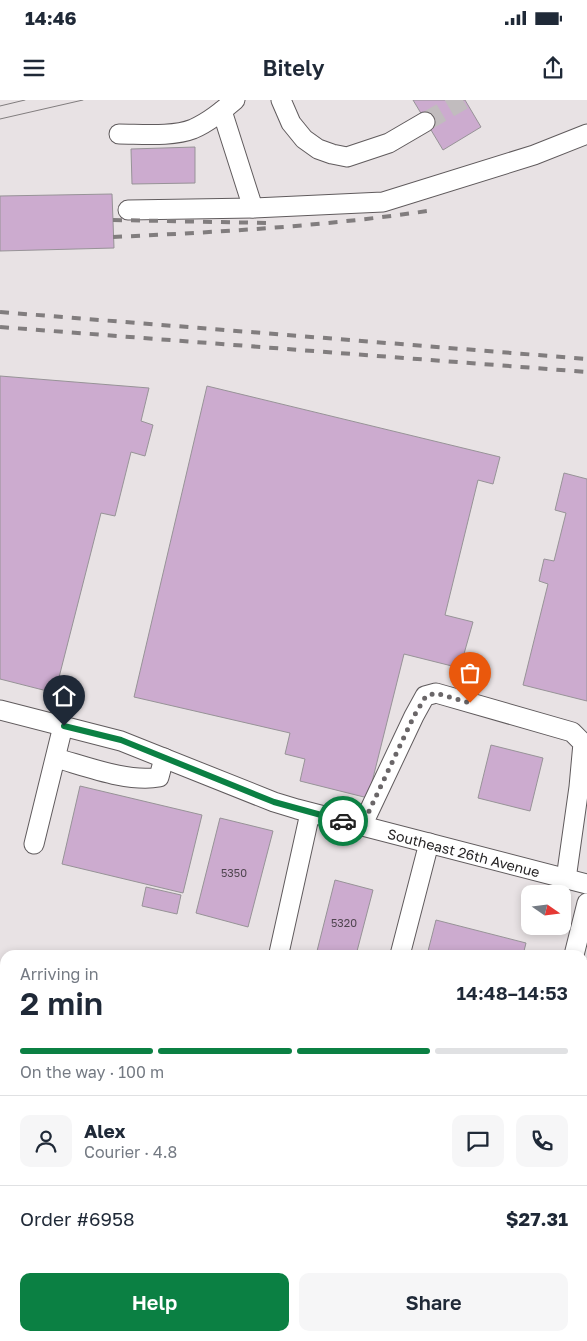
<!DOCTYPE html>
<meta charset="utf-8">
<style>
:root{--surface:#fff;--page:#f6f6f7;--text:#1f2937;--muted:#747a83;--line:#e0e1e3;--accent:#0b8043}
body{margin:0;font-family:"Golos Text",sans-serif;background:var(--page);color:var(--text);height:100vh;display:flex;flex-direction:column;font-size:19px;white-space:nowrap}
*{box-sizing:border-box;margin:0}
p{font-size:16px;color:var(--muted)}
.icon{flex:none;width:28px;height:28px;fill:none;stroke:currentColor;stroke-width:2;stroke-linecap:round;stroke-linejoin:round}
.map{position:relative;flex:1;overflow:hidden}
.details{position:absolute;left:0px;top:850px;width:588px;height:391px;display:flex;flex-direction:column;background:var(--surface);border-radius:15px 15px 0 0;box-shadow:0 2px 8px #0003}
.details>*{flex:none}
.needle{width:32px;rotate:104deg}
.fabs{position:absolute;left:521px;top:785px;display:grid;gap:10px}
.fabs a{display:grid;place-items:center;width:50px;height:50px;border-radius:10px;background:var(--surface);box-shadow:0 2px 8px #0003;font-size:25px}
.pin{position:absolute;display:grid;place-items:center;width:42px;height:42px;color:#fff;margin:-51px -21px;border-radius:50% 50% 50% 0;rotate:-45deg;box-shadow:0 0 5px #0007}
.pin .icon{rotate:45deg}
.courier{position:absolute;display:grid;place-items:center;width:50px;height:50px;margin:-25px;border:4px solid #0b8043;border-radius:50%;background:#fff;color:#222;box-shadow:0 1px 6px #0007}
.overview em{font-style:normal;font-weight:600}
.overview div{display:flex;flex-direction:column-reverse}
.overview{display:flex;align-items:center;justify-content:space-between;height:85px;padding:0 20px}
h1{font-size:32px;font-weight:600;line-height:38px}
.bar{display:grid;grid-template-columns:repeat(4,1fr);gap:8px 5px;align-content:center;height:60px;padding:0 20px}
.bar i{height:6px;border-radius:4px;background:var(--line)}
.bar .active{background:var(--accent)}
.bar p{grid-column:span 4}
.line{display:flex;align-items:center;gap:12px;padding:0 20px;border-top:1px solid var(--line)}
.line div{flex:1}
.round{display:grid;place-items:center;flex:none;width:52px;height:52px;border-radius:10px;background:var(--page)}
.action{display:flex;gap:10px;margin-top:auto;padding:10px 20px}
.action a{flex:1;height:58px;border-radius:10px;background:var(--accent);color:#fff;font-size:20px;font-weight:600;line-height:58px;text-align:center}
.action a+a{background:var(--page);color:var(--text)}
.status{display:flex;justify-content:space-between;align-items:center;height:35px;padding:0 25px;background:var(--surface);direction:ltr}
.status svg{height:14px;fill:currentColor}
header{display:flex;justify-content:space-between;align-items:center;height:65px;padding:0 20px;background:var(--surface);font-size:22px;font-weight:600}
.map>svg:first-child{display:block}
.building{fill:#ccabcf;stroke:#979397}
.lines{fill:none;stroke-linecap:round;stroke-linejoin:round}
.minor-tunnel{stroke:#c1bcbe;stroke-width:19;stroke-dasharray:19 9;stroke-linecap:butt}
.minor-casing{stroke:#605b5d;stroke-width:21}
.minor{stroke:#fff;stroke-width:19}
.tram{stroke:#817d7e;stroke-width:1}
.rail{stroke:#817d7e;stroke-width:4;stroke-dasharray:9 9;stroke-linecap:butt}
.done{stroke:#6a6668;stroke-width:5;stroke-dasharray:0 9}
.route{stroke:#0b8043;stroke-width:6}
.labels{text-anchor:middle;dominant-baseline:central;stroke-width:5;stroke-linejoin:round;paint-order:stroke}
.number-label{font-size:11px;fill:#504650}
.street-label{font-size:14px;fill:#262425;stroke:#fff}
</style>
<div class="status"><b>14:46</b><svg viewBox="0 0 49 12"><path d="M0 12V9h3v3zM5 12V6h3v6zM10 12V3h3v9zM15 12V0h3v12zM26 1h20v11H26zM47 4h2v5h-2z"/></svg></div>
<header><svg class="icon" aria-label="menu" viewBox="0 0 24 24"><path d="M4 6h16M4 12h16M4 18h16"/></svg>Bitely<svg class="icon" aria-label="share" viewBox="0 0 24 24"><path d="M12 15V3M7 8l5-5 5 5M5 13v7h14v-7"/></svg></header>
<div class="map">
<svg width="587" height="1241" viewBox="0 0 587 1241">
<rect width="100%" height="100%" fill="#e8e2e4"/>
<path class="building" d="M 413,0 L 465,0 L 481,27 L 443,50 Z
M 195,47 L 195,83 L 132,84 L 131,49 Z
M 112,94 L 114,148 L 0,151 L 0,96 Z
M 0,276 L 149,288 L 141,321 L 153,325 L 145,356 L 131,352 L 115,416 L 101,413 L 55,593 L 0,579 Z
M 207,286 L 500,357 L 493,384 L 478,380 L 445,515 L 473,522 L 460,568 L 404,554 L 368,698 L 300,681 L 305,659 L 285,654 L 290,633 L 134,597 Z
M 564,373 L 587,379 L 587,601 L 523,585 L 548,484 L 539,481 L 544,459 L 554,461 L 566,413 L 555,410 Z
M 491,645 L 543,658 L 530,711 L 478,698 Z
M 80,686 L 202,715 L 183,793 L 62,764 Z
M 220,718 L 273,731 L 248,827 L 196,813 Z
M 335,780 L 373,790 L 356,855 L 316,855 Z
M 146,787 L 181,795 L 177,814 L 142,806 Z
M 436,820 L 526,843 L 523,855 L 427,855 Z
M 0,903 L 5,905 L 5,945 L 0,965 Z
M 582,1228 L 587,1229 L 587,1241 L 563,1241 L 564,1236 L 582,1236 Z
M 152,1236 L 161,1236 L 180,1241 L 151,1241 Z
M 514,1236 L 552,1236 L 551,1241 L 513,1241 Z"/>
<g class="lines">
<path class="minor-tunnel" d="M 425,22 L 463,0"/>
<g class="minor-casing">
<g id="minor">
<path d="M 281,0 L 291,23 L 304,39 L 318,49 L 332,54 L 347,57 L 389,43 L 425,22"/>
<path d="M 222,11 L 253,108"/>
<path d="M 119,34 C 141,34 173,37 193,29 C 209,22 222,11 235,0"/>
<path d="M 128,110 L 253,108 L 383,102 L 534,55 L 587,34"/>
<path id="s1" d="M 0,610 L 121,641 L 274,702 L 297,709 L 587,784"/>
<path d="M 56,658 C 85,666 129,683 159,677 L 164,658"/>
<path d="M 362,726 L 414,616 L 425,596 L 436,593 L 572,632 L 583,643 L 579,687 L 566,779"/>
<path d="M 34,744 L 63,626"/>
<path d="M 279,853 L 310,713"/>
<path d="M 400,855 L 429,743"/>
<path d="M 574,855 L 587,803"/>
<path d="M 582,869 L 587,870"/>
<path d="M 587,930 L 585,941 L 587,946"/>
<path d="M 0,1020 L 5,1017"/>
<path d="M 582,1065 L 587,1063"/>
<path d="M 582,1100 L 587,1101"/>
<path d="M 0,1119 L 5,1121"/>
<path d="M 0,1166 L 5,1168"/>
<path d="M 69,1236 L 71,1241"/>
<path d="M 300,1236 L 321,1241"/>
<path d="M 112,1241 L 113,1236"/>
<path d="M 476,1241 L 477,1236"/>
</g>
</g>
<use href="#minor" class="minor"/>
<path class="tram" d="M 0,6 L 25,0
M 0,19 L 83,0"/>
<path class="rail" d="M 113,120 L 268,123
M 113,137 C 221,132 328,126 434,110
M 0,212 L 587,259
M 0,227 L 587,272"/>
</g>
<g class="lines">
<path class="done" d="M 343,721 L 362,726 L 414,616 L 426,596 L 436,593 L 470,603"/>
<path class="route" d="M 64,626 L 121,640 L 274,702 L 343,721"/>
</g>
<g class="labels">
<g class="number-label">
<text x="234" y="772">5350</text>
<text x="344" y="822">5320</text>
</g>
<g class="street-label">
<text stroke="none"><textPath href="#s1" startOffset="486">Southeast 26th Avenue</textPath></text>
</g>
</g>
</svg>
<div class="fabs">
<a><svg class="needle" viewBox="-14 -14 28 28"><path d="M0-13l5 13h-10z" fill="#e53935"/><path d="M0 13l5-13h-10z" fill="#747a83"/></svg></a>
</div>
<div class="pin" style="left:470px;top:603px;background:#ea580c"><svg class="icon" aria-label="bag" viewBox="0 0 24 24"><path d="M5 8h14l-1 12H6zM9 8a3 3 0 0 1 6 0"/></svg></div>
<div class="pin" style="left:64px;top:626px;background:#1f2937"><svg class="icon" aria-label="home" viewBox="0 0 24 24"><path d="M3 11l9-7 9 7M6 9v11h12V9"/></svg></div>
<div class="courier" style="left:343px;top:721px"><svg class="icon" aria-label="car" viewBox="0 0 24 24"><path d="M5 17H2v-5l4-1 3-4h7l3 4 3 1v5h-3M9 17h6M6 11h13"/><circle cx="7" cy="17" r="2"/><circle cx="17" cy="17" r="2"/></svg></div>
<section class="details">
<div class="overview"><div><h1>2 min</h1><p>Arriving in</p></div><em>14:48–14:53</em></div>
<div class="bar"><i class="active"></i><i class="active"></i><i class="active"></i><i></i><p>On the way · 100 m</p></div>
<div class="line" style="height:90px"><a class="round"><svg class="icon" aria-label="person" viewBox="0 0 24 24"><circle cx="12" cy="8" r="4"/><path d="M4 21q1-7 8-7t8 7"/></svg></a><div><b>Alex</b><p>Courier · 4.8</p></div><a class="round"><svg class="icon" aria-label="chat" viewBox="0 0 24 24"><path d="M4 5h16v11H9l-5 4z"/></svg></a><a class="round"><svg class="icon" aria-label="phone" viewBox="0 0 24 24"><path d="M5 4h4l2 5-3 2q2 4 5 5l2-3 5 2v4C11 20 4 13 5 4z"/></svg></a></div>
<div class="line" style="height:65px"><div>Order #6958</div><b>$27.31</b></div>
<div class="action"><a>Help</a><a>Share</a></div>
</section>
</div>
